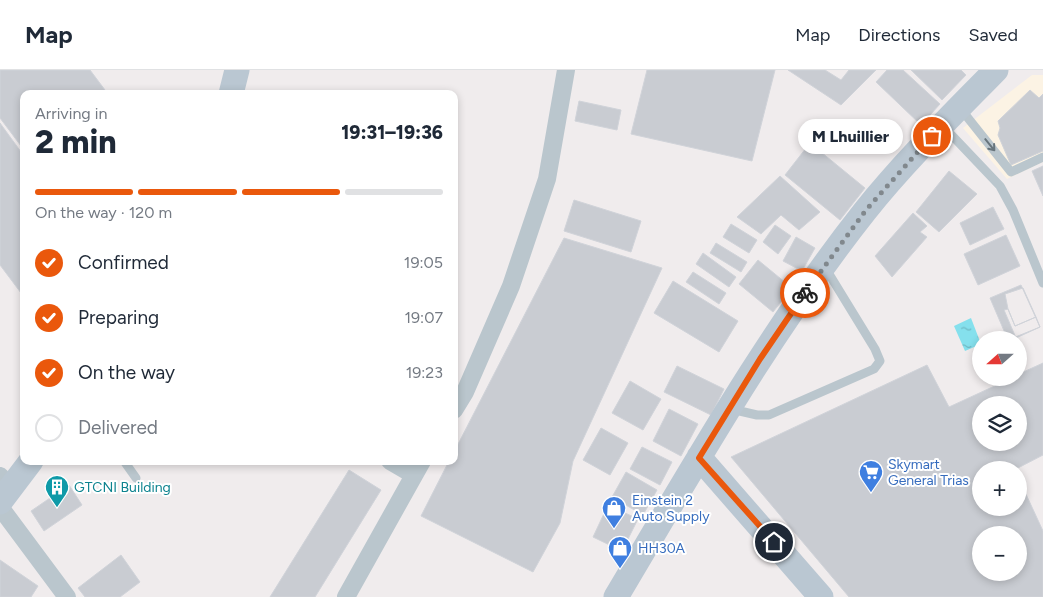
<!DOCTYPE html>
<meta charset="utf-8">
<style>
:root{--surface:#fff;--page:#f6f6f7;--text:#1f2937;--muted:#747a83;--line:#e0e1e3;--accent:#ea580c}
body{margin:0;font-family:Figtree,sans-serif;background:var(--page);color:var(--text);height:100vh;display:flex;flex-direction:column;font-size:19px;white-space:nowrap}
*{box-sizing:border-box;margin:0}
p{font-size:16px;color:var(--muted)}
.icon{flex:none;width:28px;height:28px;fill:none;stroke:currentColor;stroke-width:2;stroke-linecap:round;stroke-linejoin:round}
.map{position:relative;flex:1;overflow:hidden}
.details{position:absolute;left:20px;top:20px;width:438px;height:375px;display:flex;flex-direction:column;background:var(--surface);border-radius:10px;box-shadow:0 2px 8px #0003}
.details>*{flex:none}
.needle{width:32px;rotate:249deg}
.tools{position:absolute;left:972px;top:261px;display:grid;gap:10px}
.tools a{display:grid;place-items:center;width:55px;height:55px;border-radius:50%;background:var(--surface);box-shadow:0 2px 8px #0003;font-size:25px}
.pin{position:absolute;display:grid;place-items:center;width:42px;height:42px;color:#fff;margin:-21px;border:2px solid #fff;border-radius:50%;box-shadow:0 1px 5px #0007}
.courier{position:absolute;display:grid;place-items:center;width:50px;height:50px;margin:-25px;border:4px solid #ea580c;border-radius:50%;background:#fff;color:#222;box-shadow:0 1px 6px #0007}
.bubble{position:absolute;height:35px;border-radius:18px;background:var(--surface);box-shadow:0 2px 8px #0003;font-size:16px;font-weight:800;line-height:35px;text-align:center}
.head em{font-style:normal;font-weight:800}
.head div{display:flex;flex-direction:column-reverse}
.head{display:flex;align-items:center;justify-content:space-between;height:85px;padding:0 15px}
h1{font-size:32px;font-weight:800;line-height:38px}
.bar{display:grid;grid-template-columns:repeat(4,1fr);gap:8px 5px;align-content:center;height:60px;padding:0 15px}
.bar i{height:6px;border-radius:4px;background:var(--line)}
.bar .current{background:var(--accent)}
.bar p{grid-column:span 4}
ol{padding:0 15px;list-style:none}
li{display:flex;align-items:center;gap:15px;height:55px}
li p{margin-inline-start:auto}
li .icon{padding:5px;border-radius:50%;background:var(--accent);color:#fff;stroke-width:4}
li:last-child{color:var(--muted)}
li i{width:28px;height:28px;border:2px solid var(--line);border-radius:50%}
header{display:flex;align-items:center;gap:30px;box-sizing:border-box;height:70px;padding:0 25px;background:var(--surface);border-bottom:1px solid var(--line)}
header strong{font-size:24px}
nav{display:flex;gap:28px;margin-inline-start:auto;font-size:18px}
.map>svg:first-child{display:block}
.commercial{fill:#fcf3e4}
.water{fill:url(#water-ripples)}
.building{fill:#c9ccd2;stroke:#d0d3d9;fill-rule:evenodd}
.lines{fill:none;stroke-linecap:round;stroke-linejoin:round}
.lane{stroke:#bac6cd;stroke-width:9}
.street{stroke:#bac6cd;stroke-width:18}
.secondary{stroke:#bac7d2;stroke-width:25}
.oneway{stroke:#68757c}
.done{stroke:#81888d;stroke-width:5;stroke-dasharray:0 9}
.route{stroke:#ea580c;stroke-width:6}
.labels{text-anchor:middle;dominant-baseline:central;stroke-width:4;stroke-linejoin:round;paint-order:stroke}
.shop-label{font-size:14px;fill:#366cbe;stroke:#fff;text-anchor:start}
.culture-label{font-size:14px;fill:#0d838f;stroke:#fff;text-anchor:start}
</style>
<header>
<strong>Map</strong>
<nav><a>Map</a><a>Directions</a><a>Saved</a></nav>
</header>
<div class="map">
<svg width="1043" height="527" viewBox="0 0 1043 527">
<defs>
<pattern id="water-ripples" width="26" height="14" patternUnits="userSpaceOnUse" patternTransform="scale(1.25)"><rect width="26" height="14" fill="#85e0ed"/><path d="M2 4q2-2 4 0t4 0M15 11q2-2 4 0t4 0" fill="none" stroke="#6fb8c3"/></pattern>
</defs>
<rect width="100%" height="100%" fill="#f0eced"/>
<path class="commercial" d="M 1032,5 L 1043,5 L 1043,92 L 1007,109 L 963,58 Z"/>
<path class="water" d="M 971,248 L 981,274 L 965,281 L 954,256 Z"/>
<path class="building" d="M 0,0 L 90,0 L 108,24 L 24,24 L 24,80 L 0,48 Z
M 647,0 L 775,0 L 752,91 L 631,64 Z
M 788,0 L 825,0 L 841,10 L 849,0 L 876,0 L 841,35 Z
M 887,0 L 903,0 L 940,34 L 921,55 L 876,12 Z
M 911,0 L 961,0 L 966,5 L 942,30 Z
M 1030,20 L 1039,28 L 1043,24 L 1043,81 L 1011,95 L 998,65 L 1000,58 L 998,51 Z
M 579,31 L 621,40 L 617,60 L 575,51 Z
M 0,53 L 24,86 L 24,227 L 0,195 Z
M 810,73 L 865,118 L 840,150 L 785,105 Z
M 1043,96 L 1043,126 L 1032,101 Z
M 949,101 L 977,124 L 939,162 L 916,142 Z
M 780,106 L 820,142 L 799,160 L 781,145 L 761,164 L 737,147 Z
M 574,130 L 641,151 L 631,182 L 564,161 Z
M 993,137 L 1004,159 L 970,175 L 960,153 Z
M 913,143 L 927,156 L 920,162 L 927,167 L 892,207 L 875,186 Z
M 731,154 L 757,170 L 749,183 L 723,167 Z
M 775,155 L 791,166 L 778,184 L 763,172 Z
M 1006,165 L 1020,196 L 978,215 L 964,184 Z
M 796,167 L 815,178 L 802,201 L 783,191 Z
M 564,168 L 662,198 L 573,391 L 560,453 L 533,502 L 421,446 L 449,391 L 454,391 L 454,382 Z
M 716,173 L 747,192 L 741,202 L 710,183 Z
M 703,183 L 736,207 L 729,217 L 696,194 Z
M 758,190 L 792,218 L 773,242 L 739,214 Z
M 693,202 L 726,223 L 719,234 L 686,212 Z
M 673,211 L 738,251 L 719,282 L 654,243 Z
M 1021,215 L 1040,257 L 1008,270 L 990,228 Z
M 1023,218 L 1036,247 L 1015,256 L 1008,239 L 1005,224 Z
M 1008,239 L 1015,256 L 1036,247 L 1040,257 L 1016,268 L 1004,240 Z
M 1043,293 L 1043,385 L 1014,400 L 981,400 L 981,438 L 1019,438 L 1019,409 L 1043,461 L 1043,527 L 849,527 L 731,387 L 927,295 L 949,337 L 1012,308 L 1019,308 L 1019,304 ZM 981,335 L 1019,335 L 1019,372 L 981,372 ZM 981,465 L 1019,465 L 1019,502 L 981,502 Z
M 677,296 L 724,319 L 711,345 L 664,322 Z
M 630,311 L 661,329 L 643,360 L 612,343 Z
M 669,339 L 698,354 L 681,386 L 653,371 Z
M 601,358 L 628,373 L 610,405 L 583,390 Z
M 642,377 L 672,392 L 660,415 L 630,399 Z
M 349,400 L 381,420 L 315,527 L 270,527 Z
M 626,402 L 657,420 L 643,445 L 612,427 Z
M 69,415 L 82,435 L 44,461 L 31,441 Z
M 608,435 L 638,449 L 622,481 L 593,467 Z
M 121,485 L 140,512 L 120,527 L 85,527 L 78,518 Z
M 0,490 L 38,516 L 31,527 L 0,527 Z"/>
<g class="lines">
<path class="lane" d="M 960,38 L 1011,102 L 1043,87
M 943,56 L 1000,116 L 1013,140 L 1043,213
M 731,339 L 757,345 L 769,345 L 874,299 L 880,291 L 875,279 L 826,199
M 124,391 L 136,408"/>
<path class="street" d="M 454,340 L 465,322 L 511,216 L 547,109 L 566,0
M 390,391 L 414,405
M 0,406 L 9,418
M 0,437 L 67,527
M 346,527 L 422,391"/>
<path class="secondary" d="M 231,24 L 237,0
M 699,387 L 821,527
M 0,432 L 31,391
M 616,527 C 694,396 770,261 865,141 C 905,91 952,45 996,0"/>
</g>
<defs><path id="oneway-shaft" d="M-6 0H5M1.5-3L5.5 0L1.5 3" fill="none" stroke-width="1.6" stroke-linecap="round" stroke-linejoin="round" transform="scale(1.25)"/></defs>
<use class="oneway" href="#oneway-shaft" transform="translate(990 75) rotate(51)"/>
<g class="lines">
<path class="done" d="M 805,223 L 866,140 L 932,66"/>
<path class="route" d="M 774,472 L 699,388 L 760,289 L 805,223"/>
</g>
<defs>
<g id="supermarket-pin" transform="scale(1.25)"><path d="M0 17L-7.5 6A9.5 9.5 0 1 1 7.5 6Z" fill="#3f7fe0" stroke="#fff"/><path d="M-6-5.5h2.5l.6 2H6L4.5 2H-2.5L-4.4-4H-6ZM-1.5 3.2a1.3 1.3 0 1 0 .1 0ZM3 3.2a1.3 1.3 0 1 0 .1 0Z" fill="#fff"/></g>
<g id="building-pin" transform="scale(1.25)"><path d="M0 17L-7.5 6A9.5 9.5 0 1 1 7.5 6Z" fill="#0f9aa8" stroke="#fff"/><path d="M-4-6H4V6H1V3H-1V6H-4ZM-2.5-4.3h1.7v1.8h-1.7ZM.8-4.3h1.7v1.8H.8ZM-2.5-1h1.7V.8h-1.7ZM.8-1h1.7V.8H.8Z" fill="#fff"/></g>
<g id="shop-pin" transform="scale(1.25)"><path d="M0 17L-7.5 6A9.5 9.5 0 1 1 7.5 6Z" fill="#3f7fe0" stroke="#fff"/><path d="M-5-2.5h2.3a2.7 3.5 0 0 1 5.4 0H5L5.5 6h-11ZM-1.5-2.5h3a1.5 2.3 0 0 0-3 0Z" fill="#fff"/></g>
</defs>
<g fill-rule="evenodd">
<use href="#supermarket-pin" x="871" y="402"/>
<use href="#building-pin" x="57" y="417"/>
<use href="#shop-pin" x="614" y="438"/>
<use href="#shop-pin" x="620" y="478"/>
</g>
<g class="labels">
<g class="shop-label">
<text x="888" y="394">Skymart<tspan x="888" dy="16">General Trias</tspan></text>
<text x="632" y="430">Einstein 2<tspan x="632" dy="16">Auto Supply</tspan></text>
<text x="638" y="478">HH30A</text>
</g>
<g class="culture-label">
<text x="74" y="417">GTCNI Building</text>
</g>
</g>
</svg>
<div class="tools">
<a><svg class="needle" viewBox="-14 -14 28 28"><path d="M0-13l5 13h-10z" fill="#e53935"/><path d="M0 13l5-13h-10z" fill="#747a83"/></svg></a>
<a><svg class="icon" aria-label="layers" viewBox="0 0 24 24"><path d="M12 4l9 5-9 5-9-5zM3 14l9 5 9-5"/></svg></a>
<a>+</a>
<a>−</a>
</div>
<div class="pin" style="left:932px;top:66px;background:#ea580c"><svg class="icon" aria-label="bag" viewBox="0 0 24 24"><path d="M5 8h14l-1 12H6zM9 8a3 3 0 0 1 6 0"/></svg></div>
<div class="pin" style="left:774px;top:472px;background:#1f2937"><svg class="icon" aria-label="home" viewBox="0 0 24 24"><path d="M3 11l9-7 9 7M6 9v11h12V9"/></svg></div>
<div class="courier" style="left:805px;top:223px"><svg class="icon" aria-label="bike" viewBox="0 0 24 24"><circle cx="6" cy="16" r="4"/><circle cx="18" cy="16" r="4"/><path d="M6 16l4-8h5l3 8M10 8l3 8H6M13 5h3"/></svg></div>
<div class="bubble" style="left:798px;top:49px;width:105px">M Lhuillier</div>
<section class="details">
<div class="head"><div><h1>2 min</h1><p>Arriving in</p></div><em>19:31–19:36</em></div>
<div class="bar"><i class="current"></i><i class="current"></i><i class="current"></i><i></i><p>On the way · 120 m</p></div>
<ol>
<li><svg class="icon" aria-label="check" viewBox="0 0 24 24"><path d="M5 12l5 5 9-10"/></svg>Confirmed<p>19:05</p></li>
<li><svg class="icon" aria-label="check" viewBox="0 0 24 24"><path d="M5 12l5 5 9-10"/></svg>Preparing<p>19:07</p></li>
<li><svg class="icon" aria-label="check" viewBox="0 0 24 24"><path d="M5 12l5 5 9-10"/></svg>On the way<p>19:23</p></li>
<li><i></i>Delivered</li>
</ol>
</section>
</div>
